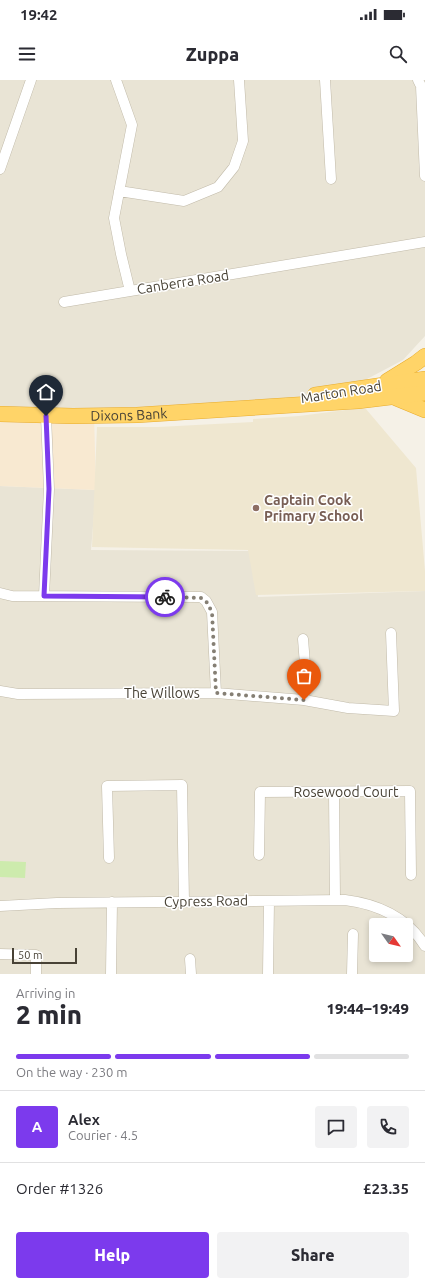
<!DOCTYPE html>
<meta charset="utf-8">
<style>
:root{--surface:#fff;--page:#f2f2f3;--text:#2b2b33;--muted:#7c7c81;--line:#e1e1e2;--accent:#7c3aed}
body{margin:0;font-family:Ubuntu,sans-serif;background:var(--page);color:var(--text);height:100vh;display:flex;flex-direction:column;font-size:15px;white-space:nowrap}
*{box-sizing:border-box;margin:0}
p{font-size:13px;color:var(--muted)}
.icon{flex:none;width:22px;height:22px;fill:none;stroke:currentColor;stroke-width:2;stroke-linecap:round;stroke-linejoin:round}
.map{position:relative;height:894px;overflow:hidden}
.drawer{display:flex;flex-direction:column;background:var(--surface);flex:1}
.drawer>*{flex:none}
.needle{width:26px;rotate:124deg}
.fabs{position:absolute;left:369px;top:838px;display:grid;gap:8px}
.fabs a{display:grid;place-items:center;width:44px;height:44px;border-radius:4px;background:var(--surface);box-shadow:0 2px 6px #0003;font-size:20px}
.scale{position:absolute;left:12px;bottom:10px;width:65px;box-sizing:border-box;padding-left:4px;border:2px solid #484236;border-top:0;font-size:11px;line-height:14px;white-space:nowrap;color:#484236;-webkit-text-stroke:3px #fff;paint-order:stroke}
.pin{position:absolute;display:grid;place-items:center;width:34px;height:34px;color:#fff;margin:-41px -17px;border-radius:50% 50% 50% 0;rotate:-45deg;box-shadow:0 0 4px #0007}
.pin .icon{rotate:45deg}
.courier{position:absolute;display:grid;place-items:center;width:40px;height:40px;margin:-20px;border:3px solid #7c3aed;border-radius:50%;background:#fff;color:#222;box-shadow:0 1px 5px #0007}
.head em{font-style:normal;font-weight:800}
.head div{display:flex;flex-direction:column-reverse}
.head{display:flex;align-items:center;justify-content:space-between;height:68px;padding:0 16px}
h1{font-size:26px;font-weight:800;line-height:30px}
.bar{display:grid;grid-template-columns:repeat(4,1fr);gap:6px 4px;align-content:center;height:48px;padding:0 16px}
.bar i{height:5px;border-radius:3px;background:var(--line)}
.bar .active{background:var(--accent)}
.bar p{grid-column:span 4}
.line{display:flex;align-items:center;gap:10px;padding:0 16px;border-top:1px solid var(--line)}
.line div{flex:1}
.round{display:grid;place-items:center;flex:none;width:42px;height:42px;border-radius:4px;background:var(--page)}
.button{display:flex;gap:8px;margin-top:auto;padding:8px 16px}
.button a{flex:1;height:46px;border-radius:4px;background:var(--accent);color:#fff;font-size:16px;font-weight:800;line-height:46px;text-align:center}
.button a+a{background:var(--page);color:var(--text)}
.status{display:flex;justify-content:space-between;align-items:center;height:28px;padding:0 20px;background:var(--surface);direction:ltr}
.status svg{height:11px;fill:currentColor}
header{display:flex;justify-content:space-between;align-items:center;height:52px;padding:0 16px;background:var(--surface);font-size:18px;font-weight:800}
.map>svg:first-child{display:block}
.residential{fill:#e9e4d5;fill-rule:evenodd}
.commercial{fill:#f8e9d1}
.education{fill:#efe7d0}
.green{fill:#cdebad}
.lines{fill:none;stroke-linecap:round;stroke-linejoin:round}
.minor-casing{stroke:#c1baa9;stroke-width:11}
.highway-casing{stroke:#e8ac2e;stroke-width:16}
.minor{stroke:#fff;stroke-width:10}
.highway{stroke:#ffd468;stroke-width:15}
.done{stroke:#857f74;stroke-width:4;stroke-dasharray:0 7.2}
.route{stroke:#7c3aed;stroke-width:5}
.education-dot{fill:#8d6e63;stroke:#fff;stroke-width:1.5}
.labels{text-anchor:middle;dominant-baseline:central;stroke-width:3;stroke-linejoin:round;paint-order:stroke}
.street-label{font-size:14px;fill:#484236;stroke:#fff}
.education-label{font-size:14px;font-weight:bold;fill:#785e54;stroke:#fff;text-anchor:start}
</style>
<div class="status"><b>19:42</b><svg viewBox="0 0 49 12"><path d="M0 12V9h3v3zM5 12V6h3v6zM10 12V3h3v9zM15 12V0h3v12zM26 1h20v11H26zM47 4h2v5h-2z"/></svg></div>
<header><svg class="icon" aria-label="menu" viewBox="0 0 24 24"><path d="M4 6h16M4 12h16M4 18h16"/></svg>Zuppa<svg class="icon" aria-label="search" viewBox="0 0 24 24"><circle cx="10" cy="10" r="6"/><path d="M15 15l6 6"/></svg></header>
<div class="map">
<svg width="425" height="894" viewBox="0 0 425 894">
<rect width="100%" height="100%" fill="#f5f1e7"/>
<path class="residential" d="M 0,0 L 425,0 L 425,256 L 403,280 L 331,318 L 154,334 L 0,333 Z
M 0,406 L 96,410 L 91,470 L 254,471 L 258,517 L 425,511 L 425,894 L 0,894 ZM 376,845 L 406,845 L 406,875 L 376,875 Z"/>
<path class="commercial" d="M 0,333 L 94,334 L 96,410 L 0,406 Z"/>
<path class="education" d="M 361,328 L 366,329 L 416,388 L 425,491 L 425,511 L 256,515 L 248,470 L 92,467 L 97,347 L 158,347 L 253,342 L 253,339 L 299,336 Z"/>
<path class="green" d="M 0,781 L 26,782 L 25,798 L 0,797 Z"/>
<g class="lines">
<g class="minor-casing">
<path id="minor" d="M 116,0 L 132,45 L 114,138 L 121,174 L 130,211 L 425,162
M 325,0 L 331,99
M 418,0 L 421,6 L 425,96
M 0,89 L 31,0
M 119,111 L 184,121 L 218,107 L 234,87 L 243,61 L 239,0
M 64,222 L 130,211
M 0,513 L 12,516 L 201,517 L 206,521 L 212,532 L 216,613 L 18,614 L 0,611
M 44,516 L 49,409 L 46,336
M 303,559 L 306,597 L 304,620
M 216,613 L 304,620 L 348,628 L 394,631 L 391,553
M 334,712 L 335,819
M 259,775 L 260,712 L 410,711 L 411,795
M 109,778 L 107,706 L 182,705 L 184,822
M 0,826 L 57,823 L 345,820 C 377,824 407,837 425,866
M 0,874 L 36,875 L 36,894
M 190,879 L 191,894
M 111,894 L 112,822
M 268,894 L 269,821
M 352,894 L 353,854"/>
</g>
<g class="highway-casing">
<g id="highway">
<path d="M 387,301 L 416,283 L 425,276"/>
<path d="M 315,315 L 425,299"/>
<path d="M 396,318 L 425,330"/>
<path id="s1" d="M 0,334 L 73,336 L 137,335 L 358,321 L 425,313"/>
</g>
</g>
<use href="#minor" class="minor"/>
<use href="#highway" class="highway"/>
</g>
<g class="lines">
<path class="done" d="M 165,517 L 201,518 L 206,521 L 212,532 L 216,613 L 304,620"/>
<path class="route" d="M 46,336 L 49,409 L 44,516 L 165,517"/>
</g>
<circle class="education-dot" cx="256" cy="428" r="4"/>
<g class="labels">
<g class="street-label">
<text transform="translate(183 202) rotate(-9)">Canberra Road</text>
<text transform="translate(341 312) rotate(-9)">Marton Road</text>
<text stroke="none"><textPath href="#s1" startOffset="129">Dixons Bank</textPath></text>
<text x="162" y="613">The Willows</text>
<text x="346" y="712">Rosewood Court</text>
<text transform="translate(206 821) rotate(-1)">Cypress Road</text>
</g>
<g class="education-label">
<text x="264" y="420">Captain Cook<tspan x="264" dy="16">Primary School</tspan></text>
</g>
</g>
</svg>
<div class="fabs">
<a><svg class="needle" viewBox="-14 -14 28 28"><path d="M0-13l5 13h-10z" fill="#e53935"/><path d="M0 13l5-13h-10z" fill="#7c7c81"/></svg></a>
</div>
<div class="scale">50 m</div>
<div class="pin" style="left:304px;top:620px;background:#ea580c"><svg class="icon" aria-label="bag" viewBox="0 0 24 24"><path d="M5 8h14l-1 12H6zM9 8a3 3 0 0 1 6 0"/></svg></div>
<div class="pin" style="left:46px;top:336px;background:#1f2937"><svg class="icon" aria-label="home" viewBox="0 0 24 24"><path d="M3 11l9-7 9 7M6 9v11h12V9"/></svg></div>
<div class="courier" style="left:165px;top:517px"><svg class="icon" aria-label="bike" viewBox="0 0 24 24"><circle cx="6" cy="16" r="4"/><circle cx="18" cy="16" r="4"/><path d="M6 16l4-8h5l3 8M10 8l3 8H6M13 5h3"/></svg></div>
</div>
<section class="drawer">
<div class="head"><div><h1>2 min</h1><p>Arriving in</p></div><em>19:44–19:49</em></div>
<div class="bar"><i class="active"></i><i class="active"></i><i class="active"></i><i></i><p>On the way · 230 m</p></div>
<div class="line" style="height:72px"><b class="round" style="background:var(--accent);color:#fff">A</b><div><b>Alex</b><p>Courier · 4.5</p></div><a class="round"><svg class="icon" aria-label="chat" viewBox="0 0 24 24"><path d="M4 5h16v11H9l-5 4z"/></svg></a><a class="round"><svg class="icon" aria-label="phone" viewBox="0 0 24 24"><path d="M5 4h4l2 5-3 2q2 4 5 5l2-3 5 2v4C11 20 4 13 5 4z"/></svg></a></div>
<div class="line" style="height:52px"><div>Order #1326</div><b>£23.35</b></div>
<div class="button"><a>Help</a><a>Share</a></div>
</section>
